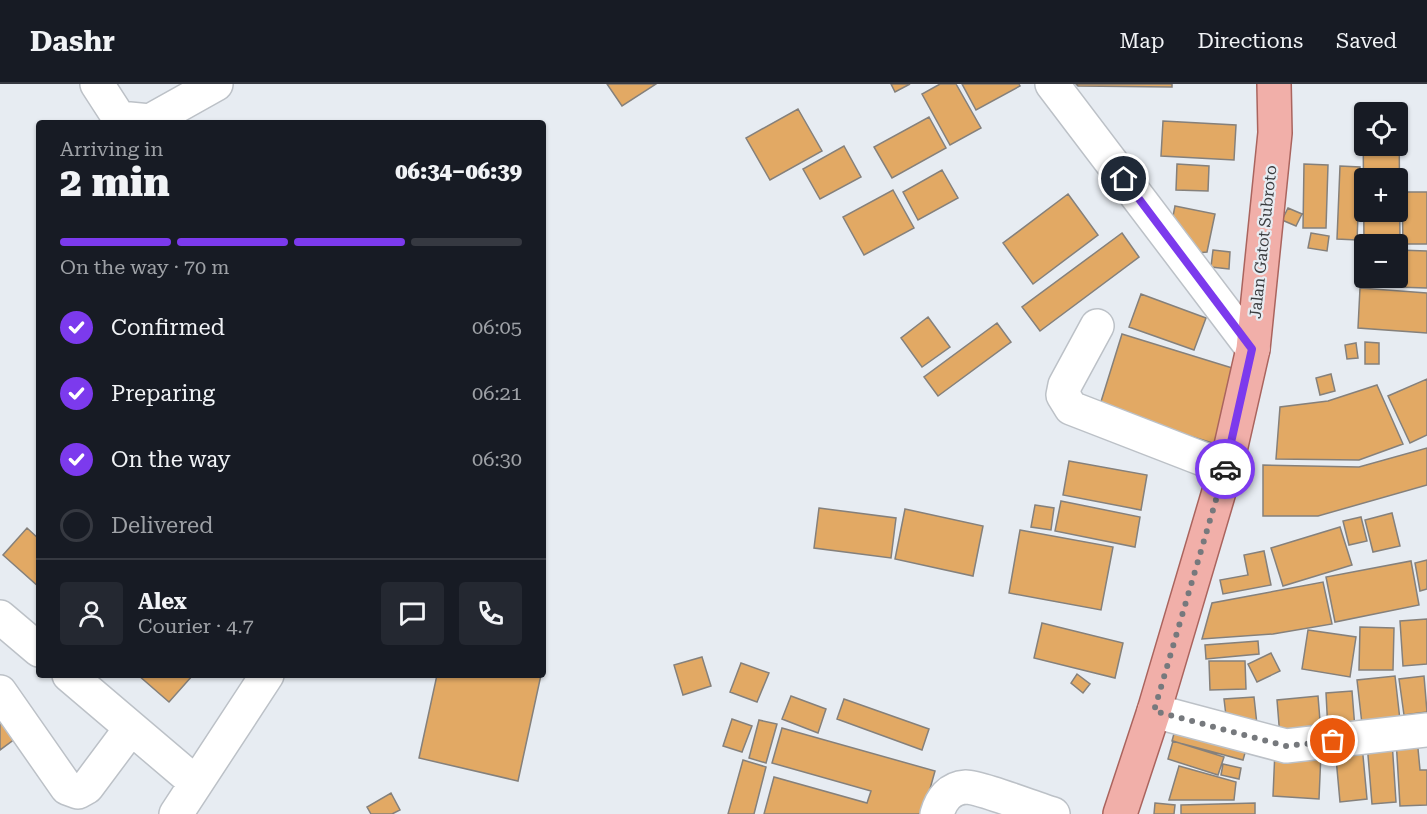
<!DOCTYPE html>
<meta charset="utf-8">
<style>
:root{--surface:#171b24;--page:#242831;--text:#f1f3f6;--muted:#9ea1a6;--line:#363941;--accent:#7c3aed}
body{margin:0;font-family:"Roboto Serif",serif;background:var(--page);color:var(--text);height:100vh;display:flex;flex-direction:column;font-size:22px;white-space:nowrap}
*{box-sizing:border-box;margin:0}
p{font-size:20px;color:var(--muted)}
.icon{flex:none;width:33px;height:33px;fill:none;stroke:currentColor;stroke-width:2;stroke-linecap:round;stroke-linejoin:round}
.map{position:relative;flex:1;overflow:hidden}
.drawer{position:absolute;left:36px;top:36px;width:510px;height:558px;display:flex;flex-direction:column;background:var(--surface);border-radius:6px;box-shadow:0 2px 4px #0004}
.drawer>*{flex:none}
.tools{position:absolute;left:1354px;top:18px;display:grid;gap:12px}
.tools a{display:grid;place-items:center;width:54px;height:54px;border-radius:6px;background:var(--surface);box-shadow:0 2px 4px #0004;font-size:30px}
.pin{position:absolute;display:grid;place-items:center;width:51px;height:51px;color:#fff;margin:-26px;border:3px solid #fff;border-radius:50%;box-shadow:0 2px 6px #0007}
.courier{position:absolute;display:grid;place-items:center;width:60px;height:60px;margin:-30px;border:4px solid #7c3aed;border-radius:50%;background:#fff;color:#222;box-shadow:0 2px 8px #0007}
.summary em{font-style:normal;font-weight:800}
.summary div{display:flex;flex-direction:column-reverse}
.summary{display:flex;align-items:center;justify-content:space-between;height:102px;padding:0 24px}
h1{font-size:39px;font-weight:800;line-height:45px}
.bar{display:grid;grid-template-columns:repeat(4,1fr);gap:9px 6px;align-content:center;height:72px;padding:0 24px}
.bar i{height:8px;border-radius:4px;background:var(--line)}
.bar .on{background:var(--accent)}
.bar p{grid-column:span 4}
.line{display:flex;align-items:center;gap:15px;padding:0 24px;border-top:2px solid var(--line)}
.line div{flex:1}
.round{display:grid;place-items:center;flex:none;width:63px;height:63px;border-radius:6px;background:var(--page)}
ol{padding:0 24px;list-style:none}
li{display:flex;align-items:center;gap:18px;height:66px}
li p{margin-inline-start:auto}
li .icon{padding:6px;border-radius:50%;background:var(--accent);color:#fff;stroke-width:4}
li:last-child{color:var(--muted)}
li i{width:33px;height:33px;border:3px solid var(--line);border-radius:50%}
header{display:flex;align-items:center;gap:36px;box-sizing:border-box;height:84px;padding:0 30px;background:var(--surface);border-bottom:2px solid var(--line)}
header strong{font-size:28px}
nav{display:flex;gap:33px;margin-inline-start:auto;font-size:21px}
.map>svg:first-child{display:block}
.building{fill:#e2a964;stroke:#85807b;stroke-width:1.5;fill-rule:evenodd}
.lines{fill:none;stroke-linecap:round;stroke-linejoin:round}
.minor-casing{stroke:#bcc1c7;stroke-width:36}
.major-casing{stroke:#aa645e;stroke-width:36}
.minor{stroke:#fff;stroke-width:33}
.major{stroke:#f1afa9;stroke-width:33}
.done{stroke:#76797d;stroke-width:6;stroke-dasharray:0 10.8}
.route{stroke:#7c3aed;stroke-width:8}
.labels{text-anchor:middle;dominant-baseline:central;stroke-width:4.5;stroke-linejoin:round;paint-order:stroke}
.street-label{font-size:16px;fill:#393b3e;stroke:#e7ecf2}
</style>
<header>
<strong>Dashr</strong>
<nav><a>Map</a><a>Directions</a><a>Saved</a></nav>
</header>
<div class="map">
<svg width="1427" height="730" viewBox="0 0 1427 730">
<rect width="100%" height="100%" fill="#e7ecf2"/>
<path class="building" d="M 607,0 L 656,0 L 622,22 Z
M 891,0 L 910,0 L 895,8 Z
M 940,0 L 956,0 L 981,44 L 950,61 L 922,10 Z
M 962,0 L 1019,0 L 1020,2 L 976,26 Z
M 1076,0 L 1172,0 L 1172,3 L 1078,2 Z
M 798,25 L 822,67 L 770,96 L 746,54 Z
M 929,33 L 946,64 L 892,94 L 874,63 Z
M 1363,34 L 1365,62 L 1398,62 L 1399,35 L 1400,162 L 1364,162 ZM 1365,94 L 1398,94 L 1398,128 L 1365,128 Z
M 1163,37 L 1236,41 L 1234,76 L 1161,72 Z
M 844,62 L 861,93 L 820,115 L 803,85 Z
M 1177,80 L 1209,82 L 1208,107 L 1176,106 Z
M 1304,80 L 1328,81 L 1326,144 L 1303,144 Z
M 1340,82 L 1360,83 L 1357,156 L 1337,155 Z
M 942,86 L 958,114 L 918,136 L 903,108 Z
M 893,106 L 914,144 L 864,171 L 843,133 Z
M 1402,108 L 1427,108 L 1427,160 L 1403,160 Z
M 1068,110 L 1098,151 L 1033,200 L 1003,159 Z
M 1175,122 L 1215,130 L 1207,168 L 1197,169 L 1172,137 Z
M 1288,124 L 1302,130 L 1296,142 L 1282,136 Z
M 1122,149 L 1139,173 L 1040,247 L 1022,223 Z
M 1311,149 L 1329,152 L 1327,167 L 1308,164 Z
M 1213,166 L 1230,168 L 1229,185 L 1211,183 Z
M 1398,166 L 1427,167 L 1427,204 L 1394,203 L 1394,194 L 1398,194 Z
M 1360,204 L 1427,209 L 1427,249 L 1358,244 Z
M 1141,210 L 1206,234 L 1194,266 L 1129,243 Z
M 928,233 L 950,263 L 922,283 L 901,254 Z
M 997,239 L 1011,258 L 938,312 L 924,293 Z
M 1122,250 L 1242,287 L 1219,361 L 1099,324 Z
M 1365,258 L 1379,259 L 1379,280 L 1365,280 Z
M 1356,259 L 1358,274 L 1347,275 L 1345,261 Z
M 1331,290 L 1335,307 L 1320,311 L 1316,294 Z
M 1427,295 L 1427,351 L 1410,359 L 1388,312 Z
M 1377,301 L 1403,360 L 1359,376 L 1276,375 L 1280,323 L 1328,317 Z
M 1427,364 L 1427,401 L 1318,432 L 1263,432 L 1263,381 L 1359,383 Z
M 1069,377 L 1147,391 L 1141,426 L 1063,411 Z
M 1061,417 L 1140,433 L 1135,463 L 1055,447 Z
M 1035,421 L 1054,424 L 1051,446 L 1031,443 Z
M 819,424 L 896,434 L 891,474 L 814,464 Z
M 905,425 L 983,442 L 973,492 L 895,475 Z
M 1392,429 L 1400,462 L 1373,468 L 1365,436 Z
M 1361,433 L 1367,457 L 1349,461 L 1343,437 Z
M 1340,443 L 1352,481 L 1283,502 L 1271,464 Z
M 27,444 L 39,455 L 39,503 L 3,471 Z
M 1020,446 L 1113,463 L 1101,526 L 1009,509 Z
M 1264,467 L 1271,501 L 1223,510 L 1220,496 L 1248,491 L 1244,471 Z
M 1427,476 L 1427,505 L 1420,507 L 1415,479 Z
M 1411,477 L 1419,521 L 1335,538 L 1326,493 Z
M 1323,498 L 1332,540 L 1273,550 L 1202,555 L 1212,519 Z
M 1427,535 L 1427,580 L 1403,582 L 1400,537 Z
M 1042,539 L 1123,559 L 1115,594 L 1034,574 Z
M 1360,543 L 1394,544 L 1393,586 L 1359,586 Z
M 1308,546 L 1356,553 L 1350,593 L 1302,585 Z
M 1258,557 L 1259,570 L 1206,575 L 1205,561 Z
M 1271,569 L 1280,587 L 1257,598 L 1248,580 Z
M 702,573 L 711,602 L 683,611 L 674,581 Z
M 1209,577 L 1245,577 L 1246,605 L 1210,606 Z
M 741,579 L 769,589 L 757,618 L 730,608 Z
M 1077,590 L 1090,600 L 1083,609 L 1071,599 Z
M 138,591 L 193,591 L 169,618 Z
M 437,591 L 541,591 L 518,697 L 419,674 Z
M 1395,592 L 1400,636 L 1362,640 L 1357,596 Z
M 1424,592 L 1427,628 L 1404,631 L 1399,595 Z
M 1352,607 L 1355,645 L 1328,647 L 1326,609 Z
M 791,612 L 826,625 L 818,649 L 782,635 Z
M 1318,612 L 1321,649 L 1280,653 L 1277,616 Z
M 1254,613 L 1258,650 L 1227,640 L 1224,615 Z
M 844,615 L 929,645 L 922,666 L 837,635 Z
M 0,626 L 23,649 L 0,666 Z
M 732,635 L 752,642 L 742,668 L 723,662 Z
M 1178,635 L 1249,655 L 1243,676 L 1172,657 Z
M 759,636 L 777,640 L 766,679 L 749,674 Z
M 782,644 L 935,687 L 923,730 L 764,730 L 774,693 L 867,719 L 871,707 L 772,679 Z
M 1417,654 L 1420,686 L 1427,686 L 1427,721 L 1400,722 L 1396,655 Z
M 1173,657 L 1224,673 L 1218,691 L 1168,675 Z
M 1392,657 L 1396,718 L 1372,720 L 1367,659 Z
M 1362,661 L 1367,715 L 1340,718 L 1335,663 Z
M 1275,666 L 1321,669 L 1319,715 L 1273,712 Z
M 743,676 L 766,683 L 754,730 L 728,730 Z
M 1223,680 L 1241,684 L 1239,695 L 1221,691 Z
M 1179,682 L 1236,698 L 1234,716 L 1169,716 Z
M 391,709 L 400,726 L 392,730 L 371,730 L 367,723 Z
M 1155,719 L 1175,721 L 1174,730 L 1154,730 Z
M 1255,719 L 1255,730 L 1181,730 L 1181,721 Z"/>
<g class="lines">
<g class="minor-casing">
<path id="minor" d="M 97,0 L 119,34 L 150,37 L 216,0
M 1052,0 L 1253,265
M 1097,242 L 1065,301 L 1063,311 L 1071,324 L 1226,384
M 0,533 L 39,566
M 69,591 L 196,699
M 0,608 L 67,704 L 78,708 L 87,703 L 131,644
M 1154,627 L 1286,662 L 1427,646
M 176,730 L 267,591
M 937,730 C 941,716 949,704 966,703 C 979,703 1036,725 1053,730"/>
</g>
<g class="major-casing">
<path id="major" d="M 1120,730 L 1154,627 L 1226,384 L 1253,265 L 1275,49 L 1274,0"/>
</g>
<use href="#minor" class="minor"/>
<use href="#major" class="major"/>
</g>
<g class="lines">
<path class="done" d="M 1225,385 L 1154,627 L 1286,662 L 1333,657"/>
<path class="route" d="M 1124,95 L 1252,265 L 1225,385"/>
</g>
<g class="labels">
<g class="street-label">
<text transform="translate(1263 158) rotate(-84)">Jalan Gatot Subroto</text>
</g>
</g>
</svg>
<div class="tools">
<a><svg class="icon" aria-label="locate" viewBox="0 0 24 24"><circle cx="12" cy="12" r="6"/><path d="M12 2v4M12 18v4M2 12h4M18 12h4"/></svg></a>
<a>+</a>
<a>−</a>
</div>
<div class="pin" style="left:1333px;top:657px;background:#ea580c"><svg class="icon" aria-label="bag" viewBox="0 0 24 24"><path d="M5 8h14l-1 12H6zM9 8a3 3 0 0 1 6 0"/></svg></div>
<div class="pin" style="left:1124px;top:95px;background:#1f2937"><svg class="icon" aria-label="home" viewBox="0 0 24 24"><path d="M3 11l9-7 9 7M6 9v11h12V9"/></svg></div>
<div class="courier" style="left:1225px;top:385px"><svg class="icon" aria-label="car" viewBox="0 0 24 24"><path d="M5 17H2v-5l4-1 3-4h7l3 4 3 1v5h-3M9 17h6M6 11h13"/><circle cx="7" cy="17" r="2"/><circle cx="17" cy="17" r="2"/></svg></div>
<section class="drawer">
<div class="summary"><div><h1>2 min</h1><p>Arriving in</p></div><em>06:34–06:39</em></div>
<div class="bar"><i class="on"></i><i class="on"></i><i class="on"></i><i></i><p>On the way · 70 m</p></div>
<ol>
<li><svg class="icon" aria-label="check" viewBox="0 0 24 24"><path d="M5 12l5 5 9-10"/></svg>Confirmed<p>06:05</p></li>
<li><svg class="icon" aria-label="check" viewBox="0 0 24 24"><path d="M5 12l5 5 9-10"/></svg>Preparing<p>06:21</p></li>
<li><svg class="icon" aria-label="check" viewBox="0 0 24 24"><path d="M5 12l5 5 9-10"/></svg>On the way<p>06:30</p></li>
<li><i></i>Delivered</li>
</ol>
<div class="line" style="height:108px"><a class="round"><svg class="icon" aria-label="person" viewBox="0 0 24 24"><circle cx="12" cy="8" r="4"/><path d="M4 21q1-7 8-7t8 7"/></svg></a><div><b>Alex</b><p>Courier · 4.7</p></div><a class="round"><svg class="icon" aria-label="chat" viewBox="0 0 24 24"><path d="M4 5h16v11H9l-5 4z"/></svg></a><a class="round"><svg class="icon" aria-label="phone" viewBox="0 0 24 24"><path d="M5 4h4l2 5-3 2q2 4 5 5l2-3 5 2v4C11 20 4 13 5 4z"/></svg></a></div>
</section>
</div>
